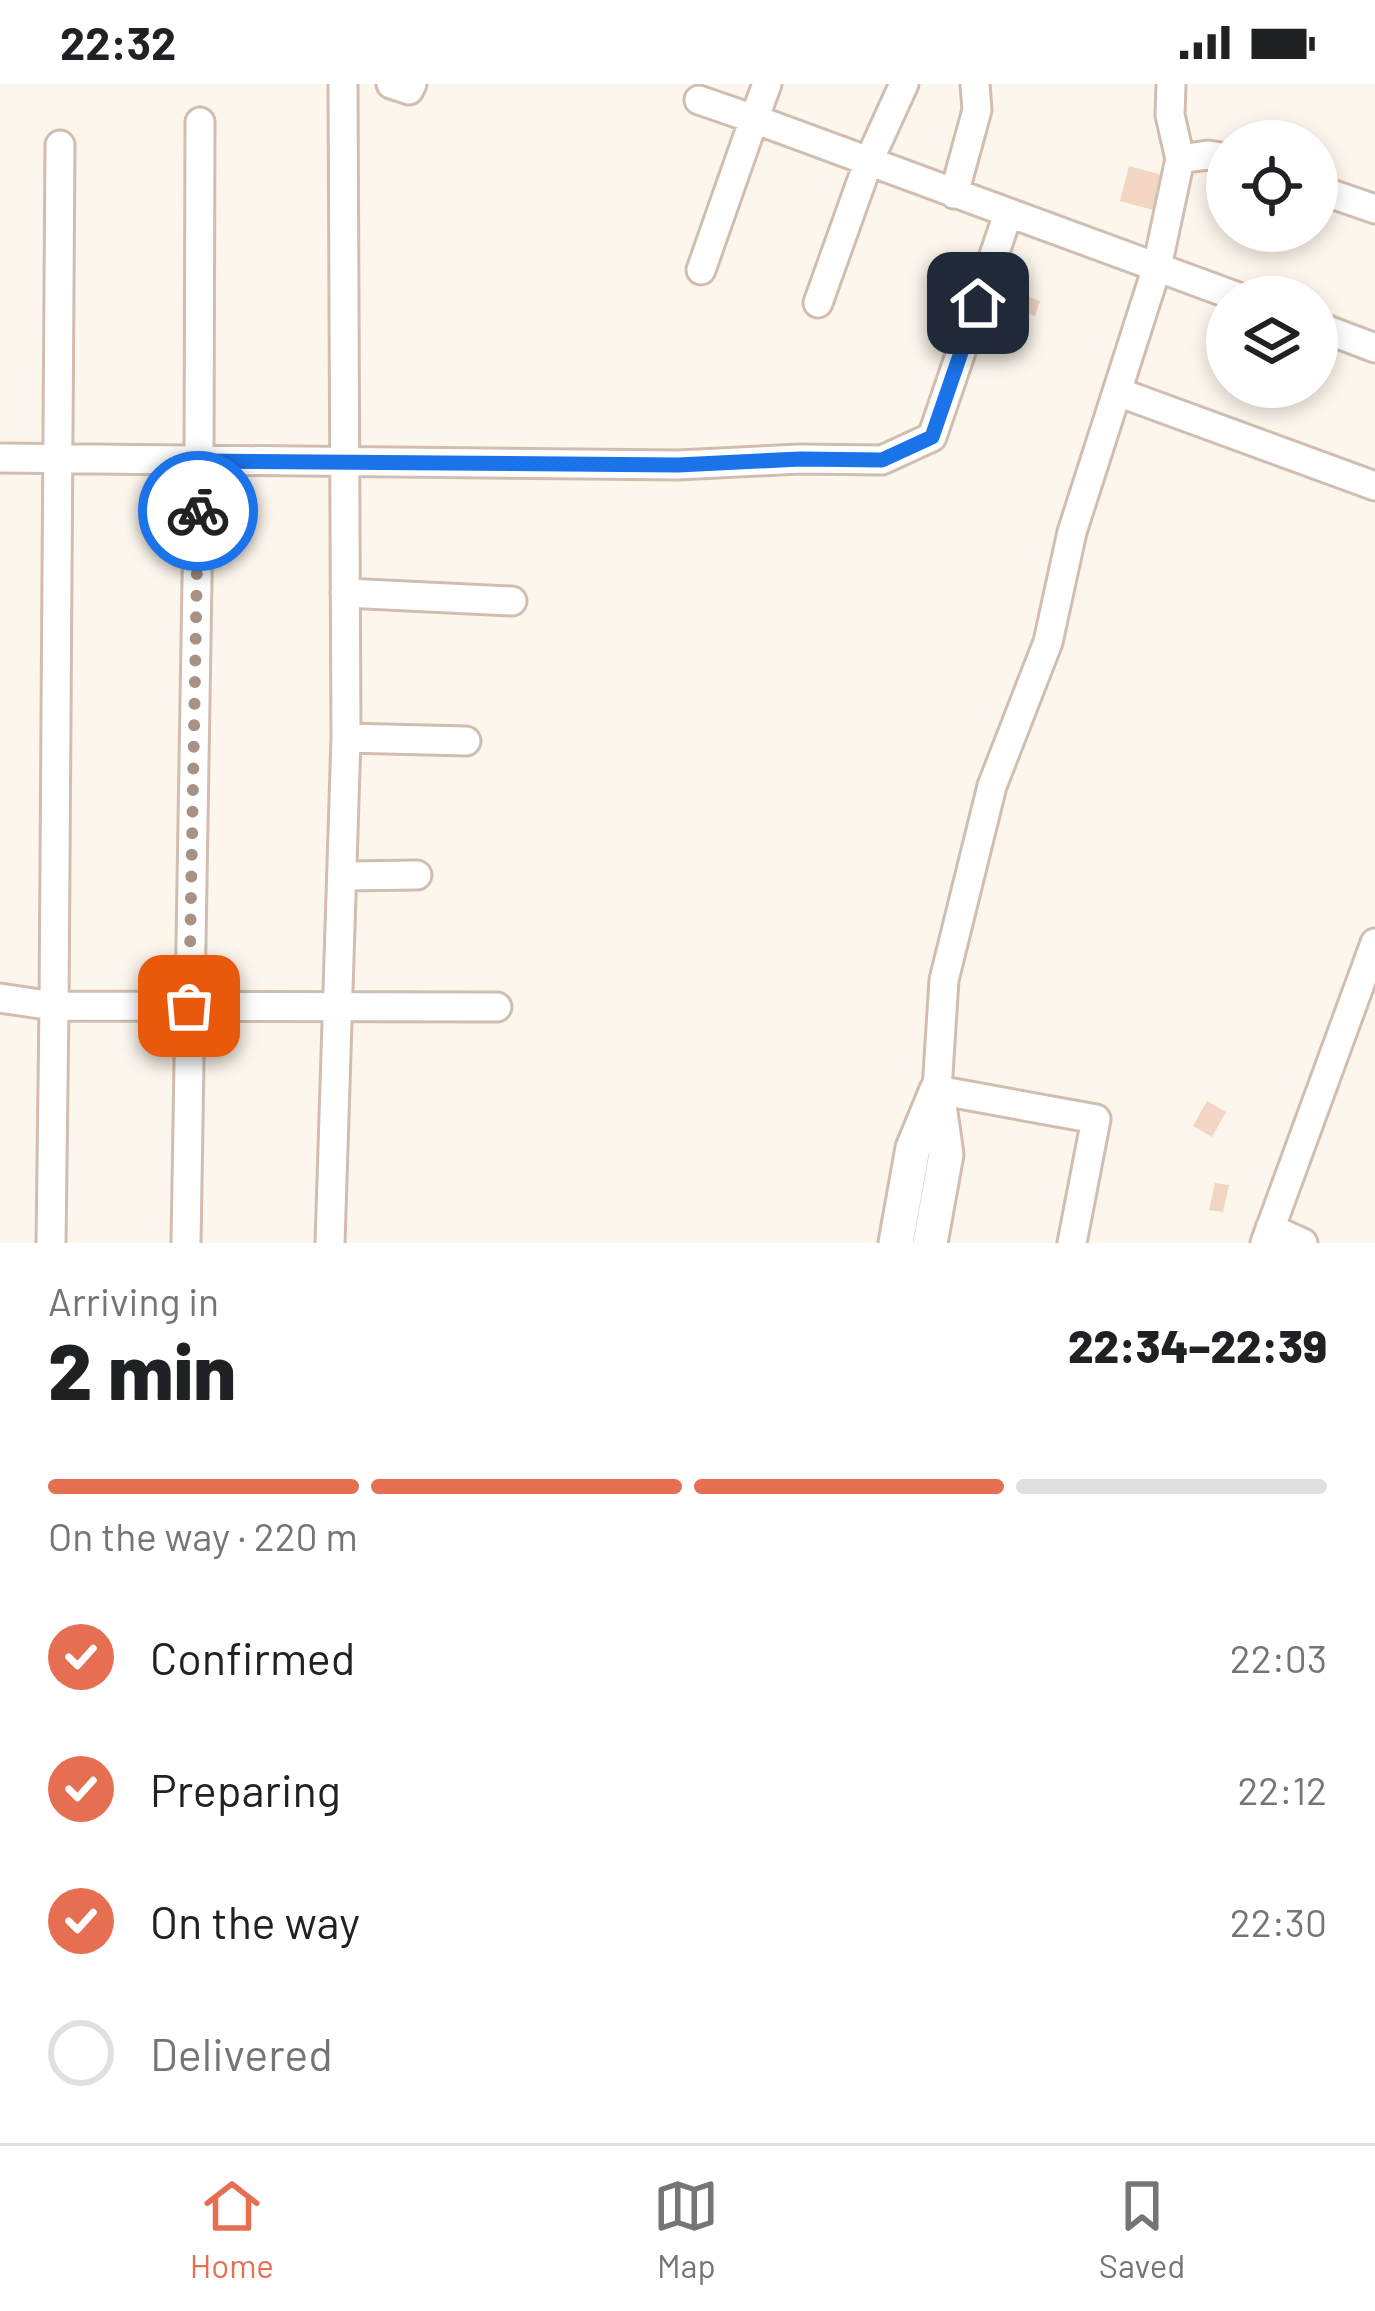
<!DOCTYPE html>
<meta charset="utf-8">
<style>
:root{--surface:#fff;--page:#f2f2f2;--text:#202124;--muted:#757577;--line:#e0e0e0;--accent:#e76f51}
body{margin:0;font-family:Barlow,sans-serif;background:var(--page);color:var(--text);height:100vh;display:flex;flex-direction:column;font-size:45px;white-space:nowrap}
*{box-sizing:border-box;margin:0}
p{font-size:39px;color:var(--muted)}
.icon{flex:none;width:66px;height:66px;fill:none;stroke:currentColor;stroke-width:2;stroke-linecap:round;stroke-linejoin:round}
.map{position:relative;height:1159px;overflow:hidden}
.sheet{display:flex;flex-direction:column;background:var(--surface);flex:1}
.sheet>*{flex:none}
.tools{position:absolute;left:1206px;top:36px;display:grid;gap:24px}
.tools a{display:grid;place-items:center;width:132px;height:132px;border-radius:50%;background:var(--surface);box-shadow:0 6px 18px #0003;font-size:60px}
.pin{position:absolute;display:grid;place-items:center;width:102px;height:102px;color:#fff;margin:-51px;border-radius:24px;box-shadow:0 6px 18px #0006}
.courier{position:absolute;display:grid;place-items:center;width:120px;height:120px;margin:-60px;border:9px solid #1a73e8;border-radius:50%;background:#fff;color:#222;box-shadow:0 3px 15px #0007}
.summary em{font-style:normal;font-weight:800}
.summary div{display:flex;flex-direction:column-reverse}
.summary{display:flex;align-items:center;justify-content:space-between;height:204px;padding:0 48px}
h1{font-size:78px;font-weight:800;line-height:90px}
.bar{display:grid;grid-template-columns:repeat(4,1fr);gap:18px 12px;align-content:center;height:144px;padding:0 48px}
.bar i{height:15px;border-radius:9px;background:var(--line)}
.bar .on{background:var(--accent)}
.bar p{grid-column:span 4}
ol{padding:0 48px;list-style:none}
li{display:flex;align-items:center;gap:36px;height:132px}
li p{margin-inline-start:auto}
li .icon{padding:12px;border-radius:50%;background:var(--accent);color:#fff;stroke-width:4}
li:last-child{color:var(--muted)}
li i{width:66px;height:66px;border:6px solid var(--line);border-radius:50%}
.status{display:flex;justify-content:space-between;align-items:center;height:84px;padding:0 60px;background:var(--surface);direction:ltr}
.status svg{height:33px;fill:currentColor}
.tabs{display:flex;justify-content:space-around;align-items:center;height:168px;border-top:3px solid var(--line);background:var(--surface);font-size:33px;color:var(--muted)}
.tabs a{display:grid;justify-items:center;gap:6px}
.tabs .on{color:var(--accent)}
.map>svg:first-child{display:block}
.building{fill:#f3d5c3}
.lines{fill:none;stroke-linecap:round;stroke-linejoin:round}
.minor-casing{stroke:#d1beb0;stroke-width:33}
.tertiary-casing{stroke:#d1beb0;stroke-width:39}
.minor{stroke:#fff;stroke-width:27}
.tertiary{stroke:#fff;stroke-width:33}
.done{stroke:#a89285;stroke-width:12;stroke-dasharray:0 21.6}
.route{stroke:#1a73e8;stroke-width:15}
</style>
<div class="status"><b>22:32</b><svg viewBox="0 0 49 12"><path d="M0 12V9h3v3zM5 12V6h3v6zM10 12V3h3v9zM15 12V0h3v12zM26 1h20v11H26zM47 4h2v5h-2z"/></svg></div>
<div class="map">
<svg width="1375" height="1159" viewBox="0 0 1375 1159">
<rect width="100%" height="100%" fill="#fdf6ec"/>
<path class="building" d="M 1129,82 L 1162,91 L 1153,126 L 1120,117 Z
M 1014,208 L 1040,217 L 1035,232 L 1009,223 Z
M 1207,1017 L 1226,1028 L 1212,1053 L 1193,1042 Z
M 1215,1099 L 1229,1101 L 1223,1128 L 1209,1126 Z"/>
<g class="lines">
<g class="minor-casing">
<path id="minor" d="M 391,0 L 409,6 L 412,0
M 767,0 L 754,35 L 1238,213
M 699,16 L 754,35 L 701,186
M 1180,75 L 1208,71 L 1227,74
M 1317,105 L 1375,125
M 954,110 L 977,26 L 975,0
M 818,219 L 868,79 L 904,0
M 1317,242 L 1375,264
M 1118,308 L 1375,402
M 0,374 L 678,381 L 800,375 L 882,376 L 932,353 L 1008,130
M 345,509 L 512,517
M 346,654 L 466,657
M 344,792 L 417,791
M 0,914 L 54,922 L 60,61
M 1270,1144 L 1303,1159
M 51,1159 L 54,922 L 497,923
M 186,1159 L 199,377 L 200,38
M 330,1159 L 346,654 L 343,0
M 1072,1159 L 1096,1035 L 937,1006 L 944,896 L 992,702 L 1048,558 L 1072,448 L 1157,183 L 1180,75 L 1170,31 L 1171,0
M 1265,1159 L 1375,859"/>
</g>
<g class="tertiary-casing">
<path id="tertiary" d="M 896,1159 L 913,1064 L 937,1006
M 930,1159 L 946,1070 L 937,1008"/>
</g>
<use href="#minor" class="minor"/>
<use href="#tertiary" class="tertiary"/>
</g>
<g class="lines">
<path class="done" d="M 189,922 L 198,427"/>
<path class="route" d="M 198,427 L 199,377 L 678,381 L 800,375 L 882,376 L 932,353 L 978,219"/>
</g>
</svg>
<div class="tools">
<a><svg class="icon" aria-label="locate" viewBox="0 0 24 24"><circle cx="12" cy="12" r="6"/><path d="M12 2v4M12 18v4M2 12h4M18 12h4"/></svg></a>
<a><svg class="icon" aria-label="layers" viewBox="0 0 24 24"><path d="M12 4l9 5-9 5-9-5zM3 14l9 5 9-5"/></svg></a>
</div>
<div class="pin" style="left:189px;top:922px;background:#ea580c"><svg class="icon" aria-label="bag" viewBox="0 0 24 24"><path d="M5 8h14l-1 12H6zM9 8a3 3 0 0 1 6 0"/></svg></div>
<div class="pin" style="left:978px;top:219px;background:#1f2937"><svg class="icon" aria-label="home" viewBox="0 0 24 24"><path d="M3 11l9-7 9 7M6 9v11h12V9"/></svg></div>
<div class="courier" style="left:198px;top:427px"><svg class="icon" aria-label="bike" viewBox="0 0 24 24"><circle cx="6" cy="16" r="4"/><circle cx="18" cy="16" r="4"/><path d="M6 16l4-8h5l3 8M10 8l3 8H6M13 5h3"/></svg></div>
</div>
<section class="sheet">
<div class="summary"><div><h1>2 min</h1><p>Arriving in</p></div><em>22:34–22:39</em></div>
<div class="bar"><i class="on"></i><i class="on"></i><i class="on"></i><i></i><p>On the way · 220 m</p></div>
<ol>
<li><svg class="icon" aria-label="check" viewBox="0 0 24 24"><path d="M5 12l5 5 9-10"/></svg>Confirmed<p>22:03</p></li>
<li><svg class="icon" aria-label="check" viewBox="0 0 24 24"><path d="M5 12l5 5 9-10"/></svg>Preparing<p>22:12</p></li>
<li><svg class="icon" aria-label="check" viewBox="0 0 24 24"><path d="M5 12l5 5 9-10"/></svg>On the way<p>22:30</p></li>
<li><i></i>Delivered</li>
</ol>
</section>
<nav class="tabs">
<a class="on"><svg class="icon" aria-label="home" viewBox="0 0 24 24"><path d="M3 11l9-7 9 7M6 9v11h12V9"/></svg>Home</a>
<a><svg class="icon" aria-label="map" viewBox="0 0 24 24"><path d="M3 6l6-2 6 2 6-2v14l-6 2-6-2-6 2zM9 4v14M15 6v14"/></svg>Map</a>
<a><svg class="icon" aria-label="saved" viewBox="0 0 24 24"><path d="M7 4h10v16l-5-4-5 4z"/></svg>Saved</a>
</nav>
